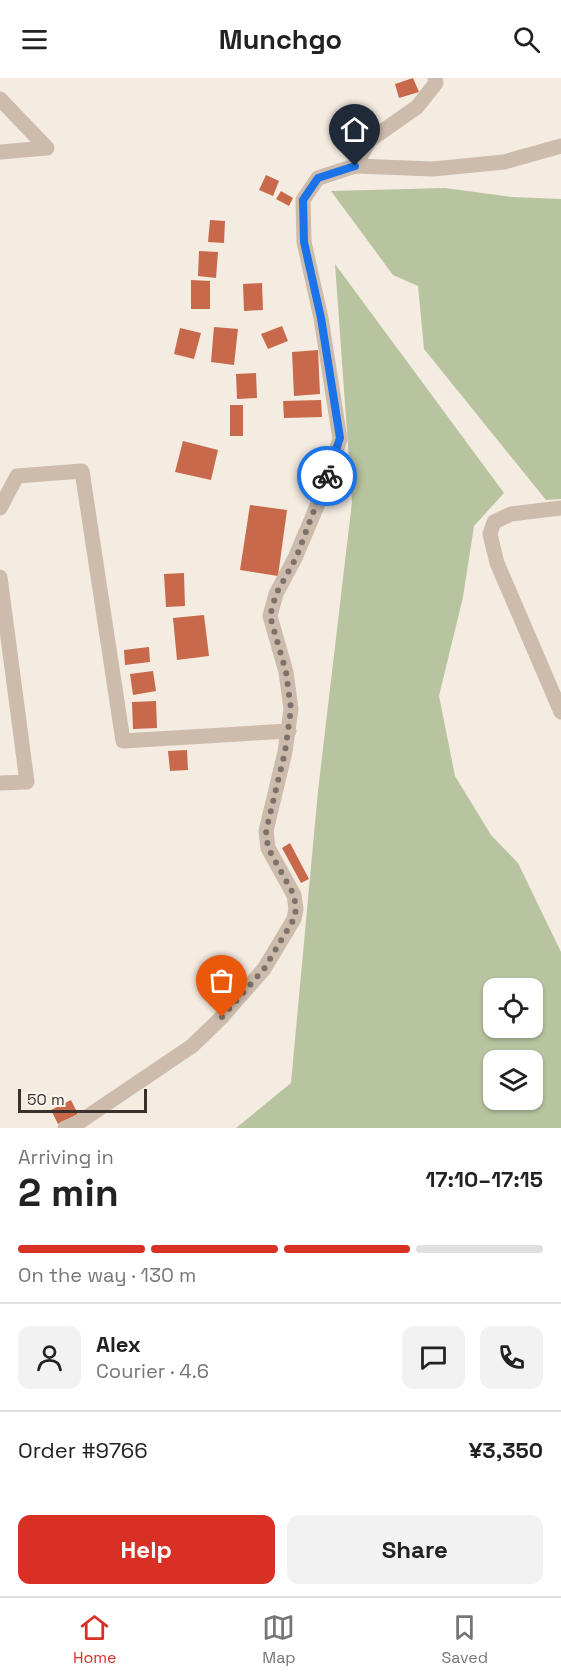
<!DOCTYPE html>
<meta charset="utf-8">
<style>
:root{--surface:#fff;--page:#f2f2f2;--text:#222;--muted:#767676;--line:#e0e0e0;--accent:#d93025}
body{margin:0;font-family:"Space Grotesk",sans-serif;background:var(--page);color:var(--text);height:100vh;display:flex;flex-direction:column;font-size:22px;white-space:nowrap}
*{box-sizing:border-box;margin:0}
p{font-size:20px;color:var(--muted)}
.icon{flex:none;width:33px;height:33px;fill:none;stroke:currentColor;stroke-width:2;stroke-linecap:round;stroke-linejoin:round}
.map{position:relative;height:1050px;overflow:hidden}
.side{display:flex;flex-direction:column;background:var(--surface);flex:1}
.side>*{flex:none}
.tools{position:absolute;left:483px;top:900px;display:grid;gap:12px}
.tools a{display:grid;place-items:center;width:60px;height:60px;border-radius:12px;background:var(--surface);box-shadow:0 2px 4px #0004;font-size:30px}
.scale{position:absolute;left:18px;bottom:15px;width:129px;box-sizing:border-box;padding-left:6px;border:3px solid #3b302b;border-top:0;font-size:16px;line-height:21px;white-space:nowrap;color:#3b302b;-webkit-text-stroke:4px #fbf5ee;paint-order:stroke}
.pin{position:absolute;display:grid;place-items:center;width:51px;height:51px;color:#fff;margin:-62px -26px;border-radius:50% 50% 50% 0;rotate:-45deg;box-shadow:0 0 6px #0007}
.pin .icon{rotate:45deg}
.courier{position:absolute;display:grid;place-items:center;width:60px;height:60px;margin:-30px;border:4px solid #1a73e8;border-radius:50%;background:#fff;color:#222;box-shadow:0 2px 8px #0007}
.summary em{font-style:normal;font-weight:700}
.summary div{display:flex;flex-direction:column-reverse}
.summary{display:flex;align-items:center;justify-content:space-between;height:102px;padding:0 18px}
h1{font-size:39px;font-weight:700;line-height:45px}
.bar{display:grid;grid-template-columns:repeat(4,1fr);gap:9px 6px;align-content:center;height:72px;padding:0 18px}
.bar i{height:8px;border-radius:4px;background:var(--line)}
.bar .current{background:var(--accent)}
.bar p{grid-column:span 4}
.line{display:flex;align-items:center;gap:15px;padding:0 18px;border-top:2px solid var(--line)}
.line div{flex:1}
.round{display:grid;place-items:center;flex:none;width:63px;height:63px;border-radius:12px;background:var(--page)}
.primary-button{display:flex;gap:12px;margin-top:auto;padding:12px 18px}
.primary-button a{flex:1;height:69px;border-radius:12px;background:var(--accent);color:#fff;font-size:24px;font-weight:700;line-height:69px;text-align:center}
.primary-button a+a{background:var(--page);color:var(--text)}
header{display:flex;justify-content:space-between;align-items:center;height:78px;padding:0 18px;background:var(--surface);font-size:27px;font-weight:700}
.menu{display:flex;justify-content:space-around;align-items:center;height:84px;border-top:2px solid var(--line);background:var(--surface);font-size:16px;color:var(--muted)}
.menu a{display:grid;justify-items:center;gap:3px}
.menu .current{color:var(--accent)}
.map>svg:first-child{display:block}
.green{fill:#b8c4a0;fill-rule:evenodd}
.building{fill:#c8694b}
.lines{fill:none;stroke-linecap:round;stroke-linejoin:round}
.minor{stroke:#cdbbac;stroke-width:15}
.done{stroke:#7c716b;stroke-width:6;stroke-dasharray:0 10.8}
.route{stroke:#1a73e8;stroke-width:8}
</style>
<header><svg class="icon" aria-label="menu" viewBox="0 0 24 24"><path d="M4 6h16M4 12h16M4 18h16"/></svg>Munchgo<svg class="icon" aria-label="search" viewBox="0 0 24 24"><circle cx="10" cy="10" r="6"/><path d="M15 15l6 6"/></svg></header>
<div class="map">
<svg width="561" height="1050" viewBox="0 0 561 1050">
<rect width="100%" height="100%" fill="#f4ebe1"/>
<path class="green" d="M 445,110 L 512,119 L 561,121 L 561,421 L 546,422 L 424,271 L 418,208 L 393,197 L 331,113 Z
M 335,186 L 504,415 L 474,448 L 463,519 L 439,618 L 455,698 L 491,757 L 518,785 L 561,874 L 561,1050 L 236,1050 L 291,1005 L 318,713 L 352,424 ZM 494,910 L 532,910 L 532,950 L 494,950 ZM 494,982 L 532,982 L 532,1022 L 494,1022 Z"/>
<path class="building" d="M 413,0 L 419,14 L 399,20 L 395,6 Z
M 266,97 L 279,103 L 273,118 L 259,112 Z
M 281,113 L 293,120 L 289,128 L 276,121 Z
M 210,142 L 225,143 L 224,165 L 208,164 Z
M 199,173 L 218,174 L 216,200 L 198,198 Z
M 191,202 L 210,203 L 210,231 L 191,231 Z
M 262,205 L 263,232 L 244,233 L 243,206 Z
M 282,248 L 288,263 L 268,271 L 261,256 Z
M 214,249 L 238,251 L 234,287 L 211,284 Z
M 180,250 L 201,255 L 194,281 L 174,276 Z
M 318,272 L 320,316 L 294,318 L 292,274 Z
M 256,295 L 257,320 L 237,321 L 236,296 Z
M 321,322 L 322,339 L 284,340 L 283,323 Z
M 230,327 L 243,327 L 243,358 L 230,358 Z
M 183,363 L 218,372 L 211,402 L 175,394 Z
M 250,427 L 287,432 L 278,498 L 240,492 Z
M 184,495 L 185,528 L 166,529 L 164,496 Z
M 204,537 L 209,578 L 177,582 L 173,540 Z
M 149,569 L 150,584 L 125,587 L 124,572 Z
M 153,593 L 156,613 L 133,617 L 130,596 Z
M 156,623 L 157,650 L 133,651 L 132,624 Z
M 187,672 L 188,692 L 170,693 L 168,673 Z
M 290,765 L 309,801 L 301,805 L 282,770 Z
M 71,1022 L 78,1036 L 58,1046 L 51,1032 Z"/>
<g class="lines">
<path class="minor" d="M 0,21 L 47,70 L 0,74
M 355,88 L 370,62 L 417,29 L 436,5 L 435,0
M 0,430 L 17,398 L 82,393 L 123,663 L 289,653
M 561,430 L 511,436 L 494,444 L 490,456 L 497,485 L 561,634
M 0,499 L 27,704 L 0,705
M 65,1050 L 78,1045 L 192,968 L 222,939 L 264,891 L 294,841 L 296,831 L 294,817 L 268,770 L 266,753 L 285,674 L 291,631 L 286,594 L 270,538 L 276,516 L 295,480 L 317,428 L 340,361 L 321,240 L 304,164 L 303,122 L 318,100 L 355,88 L 433,91 L 504,84 L 561,68"/>
</g>
<g class="lines">
<path class="done" d="M 222,939 L 264,891 L 294,841 L 296,831 L 294,817 L 268,770 L 266,753 L 285,674 L 291,631 L 286,594 L 270,538 L 276,516 L 296,480 L 327,398"/>
<path class="route" d="M 327,398 L 340,360 L 321,240 L 304,164 L 303,122 L 318,100 L 355,88"/>
</g>
</svg>
<div class="tools">
<a><svg class="icon" aria-label="locate" viewBox="0 0 24 24"><circle cx="12" cy="12" r="6"/><path d="M12 2v4M12 18v4M2 12h4M18 12h4"/></svg></a>
<a><svg class="icon" aria-label="layers" viewBox="0 0 24 24"><path d="M12 4l9 5-9 5-9-5zM3 14l9 5 9-5"/></svg></a>
</div>
<div class="scale">50 m</div>
<div class="pin" style="left:222px;top:939px;background:#ea580c"><svg class="icon" aria-label="bag" viewBox="0 0 24 24"><path d="M5 8h14l-1 12H6zM9 8a3 3 0 0 1 6 0"/></svg></div>
<div class="pin" style="left:355px;top:88px;background:#1f2937"><svg class="icon" aria-label="home" viewBox="0 0 24 24"><path d="M3 11l9-7 9 7M6 9v11h12V9"/></svg></div>
<div class="courier" style="left:327px;top:398px"><svg class="icon" aria-label="bike" viewBox="0 0 24 24"><circle cx="6" cy="16" r="4"/><circle cx="18" cy="16" r="4"/><path d="M6 16l4-8h5l3 8M10 8l3 8H6M13 5h3"/></svg></div>
</div>
<section class="side">
<div class="summary"><div><h1>2 min</h1><p>Arriving in</p></div><em>17:10–17:15</em></div>
<div class="bar"><i class="current"></i><i class="current"></i><i class="current"></i><i></i><p>On the way · 130 m</p></div>
<div class="line" style="height:108px"><a class="round"><svg class="icon" aria-label="person" viewBox="0 0 24 24"><circle cx="12" cy="8" r="4"/><path d="M4 21q1-7 8-7t8 7"/></svg></a><div><b>Alex</b><p>Courier · 4.6</p></div><a class="round"><svg class="icon" aria-label="chat" viewBox="0 0 24 24"><path d="M4 5h16v11H9l-5 4z"/></svg></a><a class="round"><svg class="icon" aria-label="phone" viewBox="0 0 24 24"><path d="M5 4h4l2 5-3 2q2 4 5 5l2-3 5 2v4C11 20 4 13 5 4z"/></svg></a></div>
<div class="line" style="height:78px"><div>Order #9766</div><b>¥3,350</b></div>
<div class="primary-button"><a>Help</a><a>Share</a></div>
</section>
<nav class="menu">
<a class="current"><svg class="icon" aria-label="home" viewBox="0 0 24 24"><path d="M3 11l9-7 9 7M6 9v11h12V9"/></svg>Home</a>
<a><svg class="icon" aria-label="map" viewBox="0 0 24 24"><path d="M3 6l6-2 6 2 6-2v14l-6 2-6-2-6 2zM9 4v14M15 6v14"/></svg>Map</a>
<a><svg class="icon" aria-label="saved" viewBox="0 0 24 24"><path d="M7 4h10v16l-5-4-5 4z"/></svg>Saved</a>
</nav>
